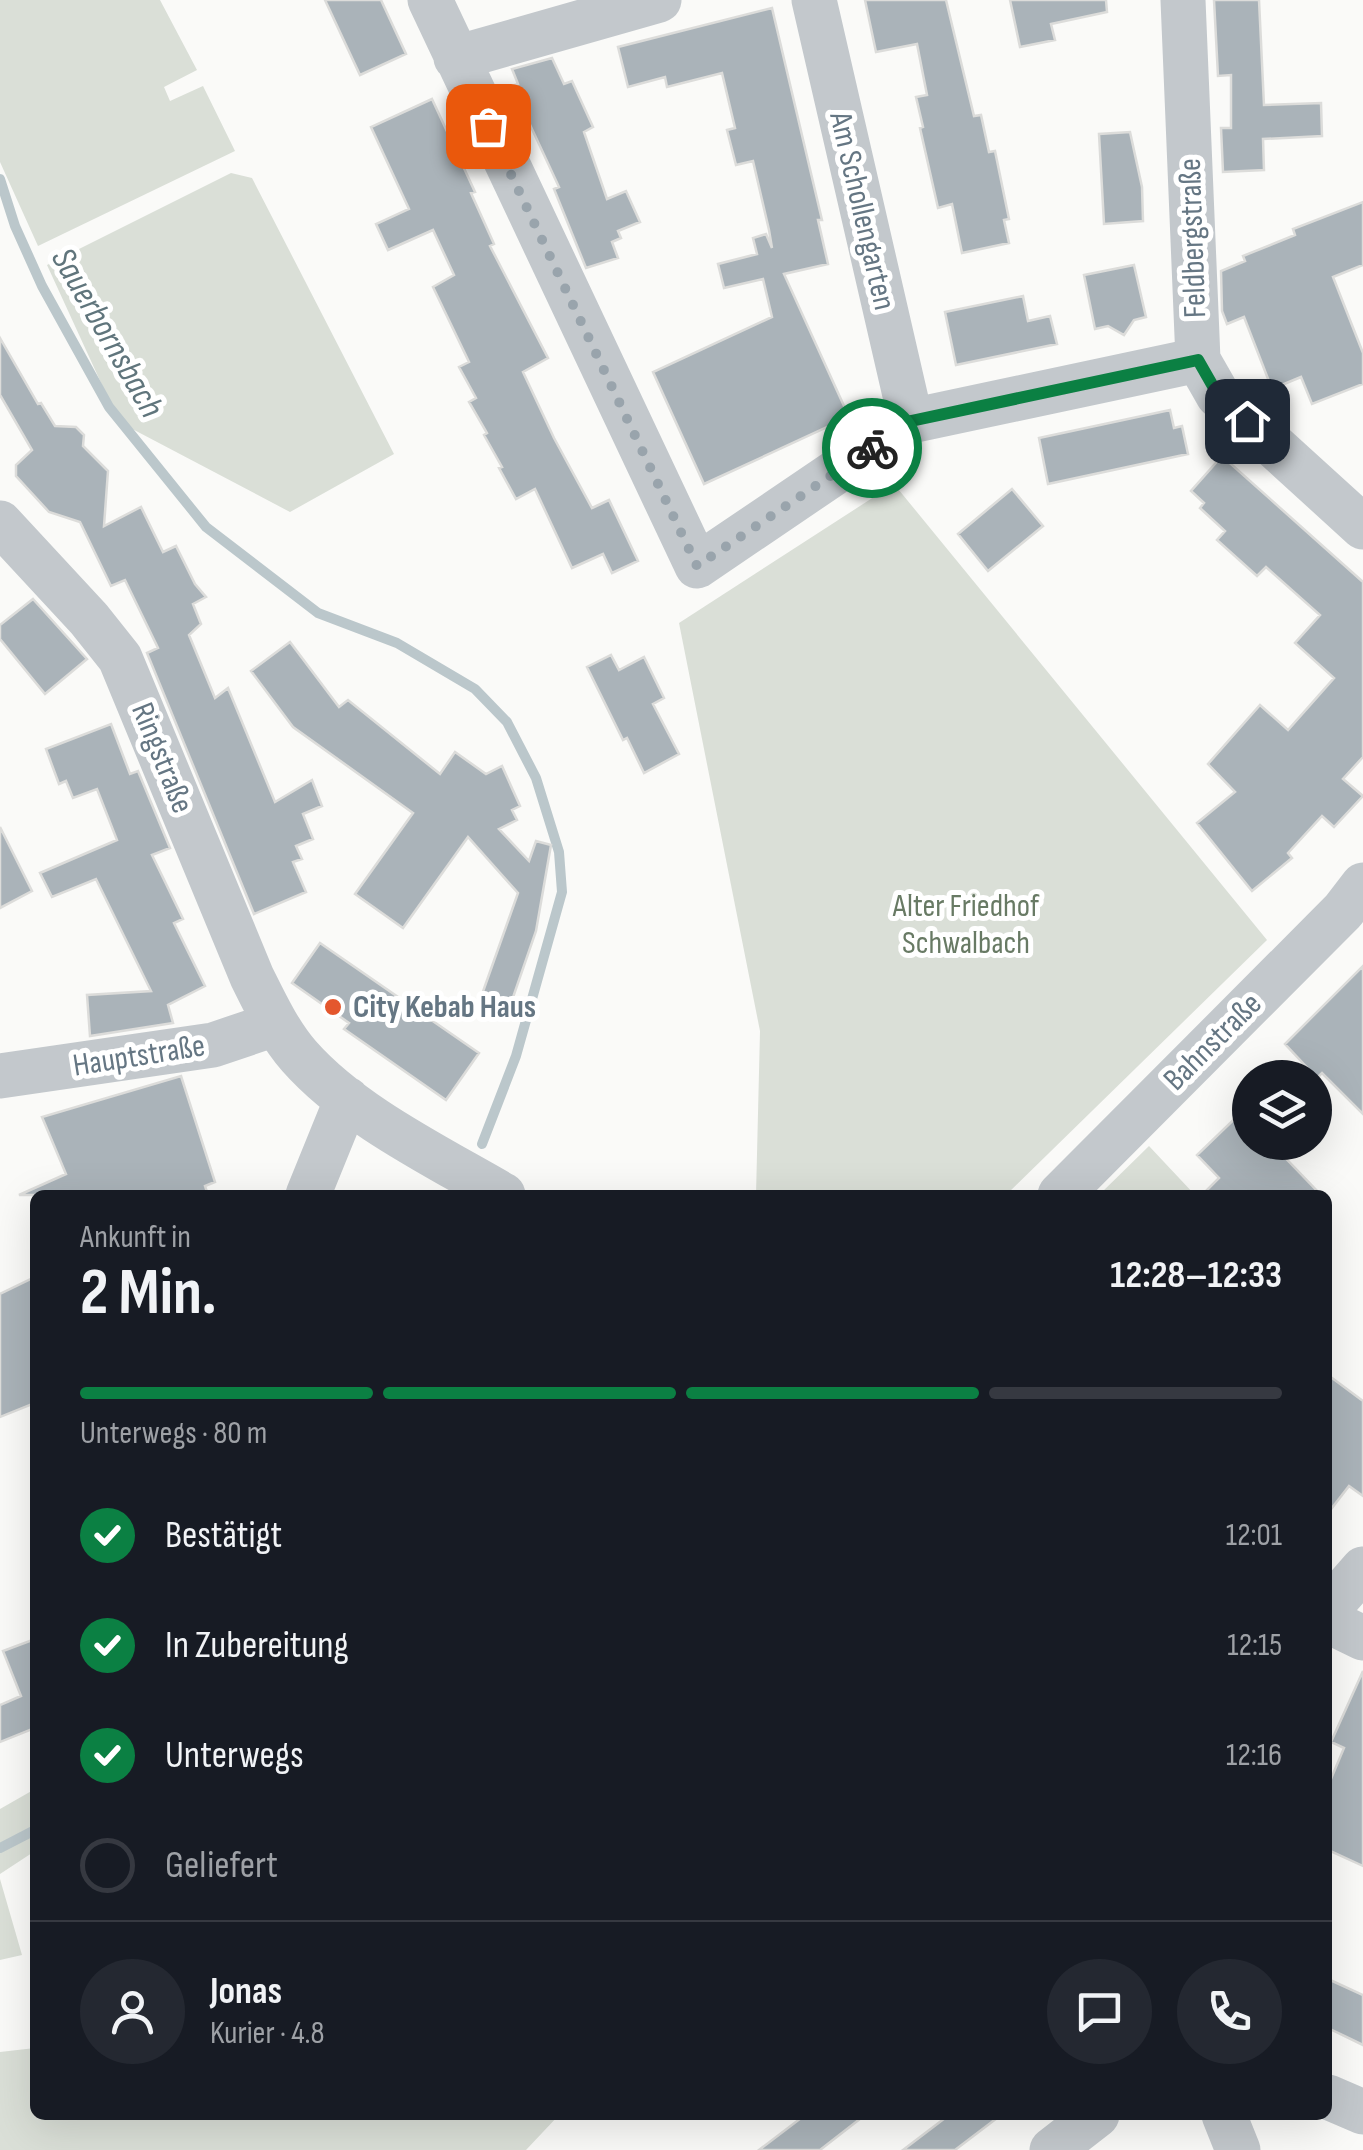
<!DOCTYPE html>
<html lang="de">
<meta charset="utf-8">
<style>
:root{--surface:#171b24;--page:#242831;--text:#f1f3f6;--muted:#9ea1a6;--line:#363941;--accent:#0b8043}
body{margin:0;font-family:"Sofia Sans Condensed",sans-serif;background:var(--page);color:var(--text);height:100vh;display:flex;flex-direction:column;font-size:38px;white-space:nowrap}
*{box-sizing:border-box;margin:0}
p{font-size:32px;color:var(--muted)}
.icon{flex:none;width:55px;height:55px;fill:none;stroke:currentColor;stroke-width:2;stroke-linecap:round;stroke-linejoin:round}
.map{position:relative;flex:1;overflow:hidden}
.drawer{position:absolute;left:30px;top:1190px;width:1302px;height:930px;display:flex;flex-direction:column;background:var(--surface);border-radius:15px;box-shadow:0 10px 40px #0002}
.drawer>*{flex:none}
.tools{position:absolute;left:1232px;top:1060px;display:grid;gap:20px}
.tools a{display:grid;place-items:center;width:100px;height:100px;border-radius:50%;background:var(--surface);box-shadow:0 10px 40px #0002;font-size:50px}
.pin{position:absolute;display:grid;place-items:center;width:85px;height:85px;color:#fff;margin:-42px;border-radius:20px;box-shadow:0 5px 15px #0006}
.courier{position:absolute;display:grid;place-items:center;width:100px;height:100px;margin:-50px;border:8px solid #0b8043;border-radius:50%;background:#fff;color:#222;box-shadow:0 2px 12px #0007}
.overview em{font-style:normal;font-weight:700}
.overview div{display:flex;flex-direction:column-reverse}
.overview{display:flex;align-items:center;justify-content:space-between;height:170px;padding:0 50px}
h1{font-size:65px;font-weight:700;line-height:75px}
.bar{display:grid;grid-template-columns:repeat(4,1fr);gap:15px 10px;align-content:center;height:120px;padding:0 50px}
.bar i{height:12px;border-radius:8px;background:var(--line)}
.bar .current{background:var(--accent)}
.bar p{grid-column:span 4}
.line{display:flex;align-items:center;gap:25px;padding:0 50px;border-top:2px solid var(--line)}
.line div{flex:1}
.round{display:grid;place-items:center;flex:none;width:105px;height:105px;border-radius:52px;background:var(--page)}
ol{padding:0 50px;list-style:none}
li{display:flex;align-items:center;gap:30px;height:110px}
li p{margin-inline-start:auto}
li .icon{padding:10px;border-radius:50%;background:var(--accent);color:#fff;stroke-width:4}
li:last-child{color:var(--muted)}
li i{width:55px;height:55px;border:5px solid var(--line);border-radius:50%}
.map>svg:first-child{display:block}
.green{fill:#dadfd7}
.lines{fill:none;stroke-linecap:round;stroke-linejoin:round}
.stream{stroke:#bbc7cb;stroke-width:10}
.building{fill:#aab3b9;stroke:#dcdcda;stroke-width:2.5}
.minor{stroke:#c3c8cc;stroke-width:45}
.done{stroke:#99a4ac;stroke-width:10;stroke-dasharray:0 18}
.route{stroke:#0b8043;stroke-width:12}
.poi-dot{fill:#e4572e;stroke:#fff;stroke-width:4}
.labels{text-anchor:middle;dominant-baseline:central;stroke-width:10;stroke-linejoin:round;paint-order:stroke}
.street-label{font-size:32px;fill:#657683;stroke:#fff}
.park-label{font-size:32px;fill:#687a64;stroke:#fff}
.poi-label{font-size:32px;font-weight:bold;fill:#657683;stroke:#fff;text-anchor:start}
.water-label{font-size:35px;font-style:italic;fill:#60757c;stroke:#fff}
</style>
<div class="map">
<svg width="1363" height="2150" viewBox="0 0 1363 2150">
<rect width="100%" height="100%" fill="#fafaf8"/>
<path class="green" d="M 0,0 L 160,0 L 197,70 L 164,87 L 170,101 L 203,86 L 235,151 L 38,246 L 0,162 Z
M 231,173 L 252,178 L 394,454 L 290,512 L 119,422 L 47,265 Z
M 894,484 L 1267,940 L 1006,1195 L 756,1195 L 760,1031 L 679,623 Z
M 1149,1146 L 1195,1195 L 1099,1195 Z
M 35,1789 L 35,1851 L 0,1874 L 0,1809 Z
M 0,1879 L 22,1955 L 0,1960 Z
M 35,2048 L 35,2115 L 559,2115 L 526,2150 L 0,2150 L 0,2052 Z"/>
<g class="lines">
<path class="stream" d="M 0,179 L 15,226 L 42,286 L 109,407 L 206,527 L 318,613 L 397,643 L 475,689 L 507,722 L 536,778 L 559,852 L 562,892 L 516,1056 L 482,1144
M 0,1848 L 35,1830"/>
</g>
<path class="building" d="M 325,0 L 381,0 L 406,54 L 360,75 Z
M 865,0 L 946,0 L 974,116 L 981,115 L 989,152 L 995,151 L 1009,219 L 1004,220 L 1009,243 L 962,253 L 952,204 L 938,208 L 920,128 L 923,127 L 916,97 L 927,95 L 917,44 L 876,52 Z
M 1010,0 L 1106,0 L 1107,12 L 1051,24 L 1055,40 L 1020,47 Z
M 1214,0 L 1259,0 L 1264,105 L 1321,103 L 1322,136 L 1263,139 L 1264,170 L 1223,172 L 1221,128 L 1231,128 L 1231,75 L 1218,76 Z
M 772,8 L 822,220 L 818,220 L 828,264 L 784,274 L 849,417 L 704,484 L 653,372 L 772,317 L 763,279 L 724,288 L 718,264 L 757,254 L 753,238 L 766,234 L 772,248 L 769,230 L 753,161 L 736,165 L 727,130 L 735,128 L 722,73 L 667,87 L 665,77 L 628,87 L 618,47 Z
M 552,58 L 564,84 L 572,81 L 593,127 L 584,132 L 607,199 L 626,191 L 640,222 L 618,231 L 621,238 L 612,242 L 618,258 L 586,268 L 554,189 L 559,187 L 512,86 L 518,84 L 512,69 Z
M 432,99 L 475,192 L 471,193 L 494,244 L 490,246 L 548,358 L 523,372 L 554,438 L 592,508 L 609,500 L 638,561 L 612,573 L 603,554 L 572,568 L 535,489 L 516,499 L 499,468 L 502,467 L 484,435 L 487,433 L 469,402 L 476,398 L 459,367 L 469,362 L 433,287 L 454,275 L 433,230 L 388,250 L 376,224 L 409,209 L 371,127 Z
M 1130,132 L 1142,187 L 1143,221 L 1104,224 L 1099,134 Z
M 1363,202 L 1363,265 L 1333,277 L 1363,353 L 1363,384 L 1312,404 L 1301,377 L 1272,389 L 1244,317 L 1227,324 L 1222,311 L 1221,271 L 1245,261 L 1243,256 L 1295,235 L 1293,229 Z
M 1134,265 L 1146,317 L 1134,320 L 1124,335 L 1108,326 L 1095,329 L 1084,275 Z
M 1023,296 L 1028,321 L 1050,316 L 1057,344 L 956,365 L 945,312 Z
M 0,338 L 38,404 L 41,403 L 55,426 L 76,427 L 84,435 L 83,446 L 108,471 L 104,526 L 141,507 L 163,552 L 176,546 L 195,584 L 206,597 L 193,604 L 201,624 L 189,635 L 215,698 L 228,688 L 275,802 L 312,780 L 322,806 L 303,814 L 313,839 L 296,846 L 302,859 L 293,862 L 306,892 L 254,914 L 147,653 L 158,648 L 125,580 L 111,586 L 80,522 L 49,512 L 16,476 L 16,465 L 32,450 L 0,395 Z
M 1170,410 L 1174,428 L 1182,426 L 1188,454 L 1048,484 L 1039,438 Z
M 1222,456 L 1363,582 L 1363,757 L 1343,779 L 1363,796 L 1334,827 L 1322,816 L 1288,853 L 1292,858 L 1252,891 L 1197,823 L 1235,792 L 1208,764 L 1260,705 L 1288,730 L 1334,678 L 1295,643 L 1320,615 L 1266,567 L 1257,576 L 1217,540 L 1225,531 L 1200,508 L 1204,503 L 1191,491 Z
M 1012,489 L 1043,526 L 988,571 L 958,534 Z
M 33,599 L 87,659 L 45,694 L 0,639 L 0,625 Z
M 290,642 L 339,707 L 348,700 L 440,774 L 455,752 L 486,774 L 502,766 L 520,806 L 512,810 L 517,820 L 499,829 L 529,861 L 536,841 L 551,845 L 536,931 L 509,1009 L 480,1000 L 518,893 L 468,837 L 403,928 L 355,894 L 413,813 L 293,727 L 251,671 Z
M 611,655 L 619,670 L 644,657 L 664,698 L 653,704 L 679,754 L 644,773 L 627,738 L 623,740 L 587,667 Z
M 111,724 L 130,774 L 138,771 L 170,848 L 152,855 L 183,919 L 174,923 L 205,986 L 168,1005 L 173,1023 L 90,1036 L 87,995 L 151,991 L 96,879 L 52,897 L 40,873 L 117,840 L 97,789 L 73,798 L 66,781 L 59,784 L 46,749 Z
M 0,827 L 32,891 L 0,908 Z
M 320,943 L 479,1053 L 446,1100 L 344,1029 L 349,1023 L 292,983 Z
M 1363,966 L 1363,1114 L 1322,1073 L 1317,1078 L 1285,1044 Z
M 181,1076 L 215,1182 L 205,1186 L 208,1195 L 19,1195 L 66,1174 L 42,1117 Z
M 1250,1104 L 1250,1142 L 1270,1142 L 1321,1195 L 1202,1195 L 1219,1178 L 1197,1155 Z
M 35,1277 L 35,1403 L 0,1417 L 0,1294 Z
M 1328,1375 L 1363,1401 L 1363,1496 L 1349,1486 L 1328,1513 Z
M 35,1639 L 35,1728 L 0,1742 L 0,1705 L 21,1696 L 3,1651 Z
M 1363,1671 L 1363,1866 L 1328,1850 L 1328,1786 L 1344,1748 L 1331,1742 Z
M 1328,1979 L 1363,1995 L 1363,2045 L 1328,2028 Z
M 805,2115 L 865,2115 L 820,2150 L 759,2150 Z
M 949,2115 L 1001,2115 L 955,2150 L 903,2150 Z"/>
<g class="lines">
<path class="minor" d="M 430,0 L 697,566 L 911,421 L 1198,360
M 814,0 L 911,421
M 1183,0 L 1198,360 L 1218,395 L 1363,527
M 456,58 L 659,0
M 0,523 L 89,619 L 120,658 L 252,977 C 266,1005 279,1033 299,1056 C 351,1115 436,1156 503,1195
M 0,1076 L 213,1045 L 275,1024
M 308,1195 L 347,1099
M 1060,1195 L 1343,911 L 1363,885
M 1328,1609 L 1363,1569
M 1328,1621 L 1363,1638
M 1328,2097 L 1363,2112
M 1224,2115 L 1238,2150
M 1052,2150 L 1097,2115"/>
</g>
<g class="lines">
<path class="done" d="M 488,126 L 697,566 L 872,448"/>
<path class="route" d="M 872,448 L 911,421 L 1198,360 L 1218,395 L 1247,421"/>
</g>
<circle class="poi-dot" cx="333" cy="1007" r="10"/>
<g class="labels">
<g class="street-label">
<text transform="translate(862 211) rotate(77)">Am Schollengarten</text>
<text transform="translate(1193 238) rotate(-92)">Feldbergstraße</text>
<text transform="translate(162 758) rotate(68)">Ringstraße</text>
<text transform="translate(1213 1042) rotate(-45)">Bahnstraße</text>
<text transform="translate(139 1056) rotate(-9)">Hauptstraße</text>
</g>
<g class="park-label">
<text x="966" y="906">Alter Friedhof<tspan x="966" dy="37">Schwalbach</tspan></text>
</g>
<g class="poi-label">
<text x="353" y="1007">City Kebab Haus</text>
</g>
<g class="water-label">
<text transform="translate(107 333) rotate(60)">Sauerbornsbach</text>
</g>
</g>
</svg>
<div class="tools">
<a><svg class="icon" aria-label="layers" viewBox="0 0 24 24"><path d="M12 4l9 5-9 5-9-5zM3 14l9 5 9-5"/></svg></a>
</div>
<div class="pin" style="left:488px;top:126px;background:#ea580c"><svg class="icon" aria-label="bag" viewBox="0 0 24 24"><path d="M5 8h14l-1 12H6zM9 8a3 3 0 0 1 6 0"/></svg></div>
<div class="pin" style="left:1247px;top:421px;background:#1f2937"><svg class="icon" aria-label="home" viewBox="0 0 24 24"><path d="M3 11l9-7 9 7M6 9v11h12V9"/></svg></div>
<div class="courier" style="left:872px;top:448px"><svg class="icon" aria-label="bike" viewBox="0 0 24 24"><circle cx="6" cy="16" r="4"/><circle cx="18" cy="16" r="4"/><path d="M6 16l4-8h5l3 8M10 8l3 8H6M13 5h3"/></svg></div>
<section class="drawer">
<div class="overview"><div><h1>2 Min.</h1><p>Ankunft in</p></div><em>12:28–12:33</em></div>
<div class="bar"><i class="current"></i><i class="current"></i><i class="current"></i><i></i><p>Unterwegs · 80 m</p></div>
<ol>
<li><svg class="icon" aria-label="check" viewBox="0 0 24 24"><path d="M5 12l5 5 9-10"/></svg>Bestätigt<p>12:01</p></li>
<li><svg class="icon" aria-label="check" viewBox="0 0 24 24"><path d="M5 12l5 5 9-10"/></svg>In Zubereitung<p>12:15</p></li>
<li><svg class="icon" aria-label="check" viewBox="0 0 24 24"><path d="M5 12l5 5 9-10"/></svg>Unterwegs<p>12:16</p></li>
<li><i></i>Geliefert</li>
</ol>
<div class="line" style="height:180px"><a class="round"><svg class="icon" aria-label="person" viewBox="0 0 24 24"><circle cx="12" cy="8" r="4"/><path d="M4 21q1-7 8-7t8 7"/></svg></a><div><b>Jonas</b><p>Kurier · 4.8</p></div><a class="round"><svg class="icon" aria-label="chat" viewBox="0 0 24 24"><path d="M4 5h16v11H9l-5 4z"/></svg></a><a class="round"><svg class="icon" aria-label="phone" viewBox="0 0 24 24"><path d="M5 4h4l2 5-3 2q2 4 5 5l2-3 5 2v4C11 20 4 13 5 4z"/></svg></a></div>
</section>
</div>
